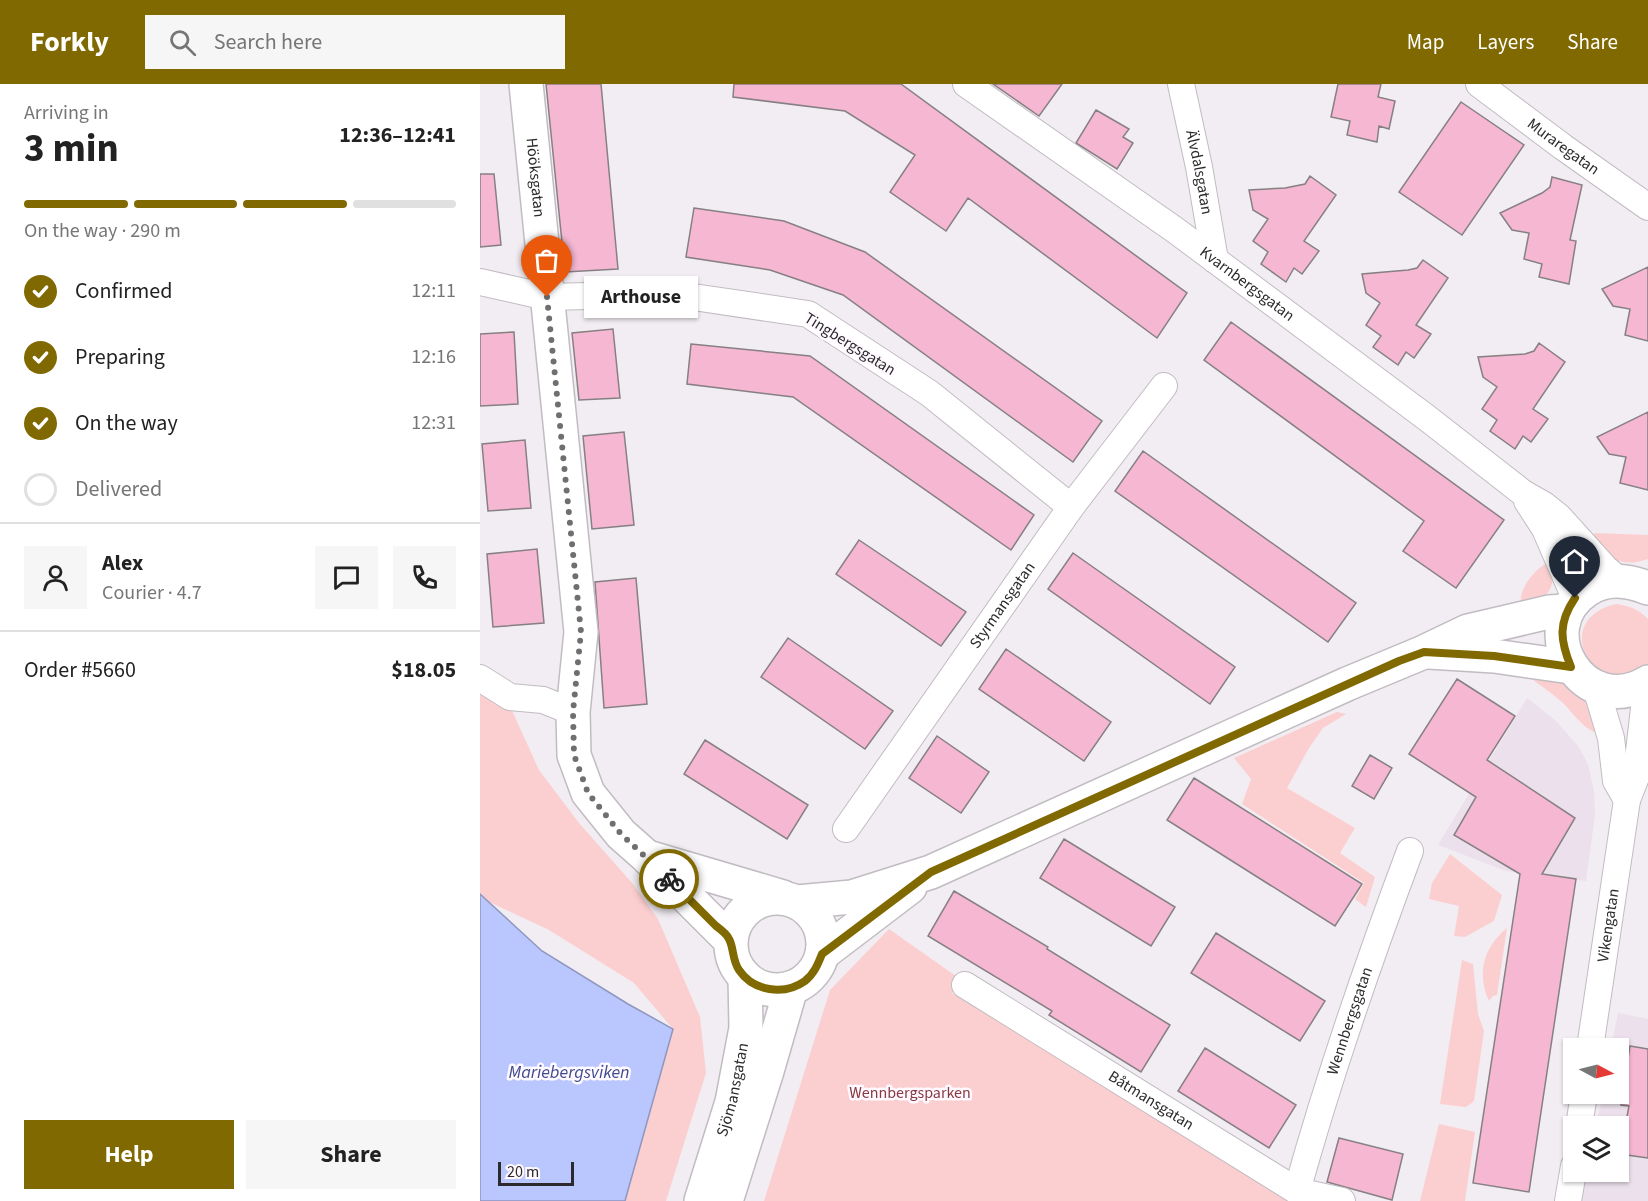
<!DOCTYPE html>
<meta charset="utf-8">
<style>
:root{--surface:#fff;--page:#f6f6f6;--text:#222;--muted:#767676;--line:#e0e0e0;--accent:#816901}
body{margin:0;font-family:"Source Sans 3",sans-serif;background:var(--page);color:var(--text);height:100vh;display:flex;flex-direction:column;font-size:22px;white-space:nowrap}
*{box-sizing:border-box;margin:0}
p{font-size:20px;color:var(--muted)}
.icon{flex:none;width:33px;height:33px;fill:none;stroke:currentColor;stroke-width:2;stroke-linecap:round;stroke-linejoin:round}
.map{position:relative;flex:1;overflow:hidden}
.details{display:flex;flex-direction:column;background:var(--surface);width:480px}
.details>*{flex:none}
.needle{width:39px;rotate:97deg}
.buttons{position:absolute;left:1083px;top:954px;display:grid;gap:12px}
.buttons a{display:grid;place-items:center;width:66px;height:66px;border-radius:0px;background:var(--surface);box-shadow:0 2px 4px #0004;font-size:30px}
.scale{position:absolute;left:18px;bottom:15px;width:76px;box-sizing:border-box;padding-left:6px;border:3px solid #2c2a2c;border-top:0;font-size:16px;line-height:21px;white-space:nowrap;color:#2c2a2c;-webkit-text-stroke:4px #fffaff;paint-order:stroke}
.pin{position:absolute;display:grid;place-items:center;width:51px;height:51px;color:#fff;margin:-62px -26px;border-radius:50% 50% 50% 0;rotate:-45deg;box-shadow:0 0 6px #0007}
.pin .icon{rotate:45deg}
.courier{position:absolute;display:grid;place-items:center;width:60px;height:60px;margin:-30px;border:4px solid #816901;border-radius:50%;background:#fff;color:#222;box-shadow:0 2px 8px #0007}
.bubble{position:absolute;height:42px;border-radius:0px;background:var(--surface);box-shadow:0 2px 4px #0004;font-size:20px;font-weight:700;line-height:42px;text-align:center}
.head em{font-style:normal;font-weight:700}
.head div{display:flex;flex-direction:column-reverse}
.head{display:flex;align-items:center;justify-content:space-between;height:102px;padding:0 24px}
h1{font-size:39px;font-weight:700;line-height:45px}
.bar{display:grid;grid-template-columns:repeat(4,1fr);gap:9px 6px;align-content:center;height:72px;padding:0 24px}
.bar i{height:8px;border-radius:4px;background:var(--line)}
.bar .selected{background:var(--accent)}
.bar p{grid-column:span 4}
.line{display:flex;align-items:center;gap:15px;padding:0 24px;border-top:2px solid var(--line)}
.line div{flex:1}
.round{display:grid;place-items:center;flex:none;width:63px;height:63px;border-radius:0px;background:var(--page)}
ol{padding:0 24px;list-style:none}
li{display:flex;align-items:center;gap:18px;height:66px}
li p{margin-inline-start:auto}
li .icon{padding:6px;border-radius:50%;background:var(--accent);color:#fff;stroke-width:4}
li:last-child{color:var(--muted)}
li i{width:33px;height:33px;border:3px solid var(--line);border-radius:50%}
.primary-button{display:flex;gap:12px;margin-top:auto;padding:12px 24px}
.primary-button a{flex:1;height:69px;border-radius:0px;background:var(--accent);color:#fff;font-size:24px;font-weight:700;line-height:69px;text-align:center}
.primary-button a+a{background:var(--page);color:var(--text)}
header{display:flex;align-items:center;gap:36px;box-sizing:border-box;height:84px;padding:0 30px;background:var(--accent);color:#fff}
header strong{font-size:28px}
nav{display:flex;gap:33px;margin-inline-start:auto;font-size:21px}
.search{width:420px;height:54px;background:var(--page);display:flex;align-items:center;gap:15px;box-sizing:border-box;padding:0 21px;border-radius:0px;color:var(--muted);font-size:22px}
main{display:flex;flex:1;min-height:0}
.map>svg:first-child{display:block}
.built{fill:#ebe0eb}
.green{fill:#fbcfd0}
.water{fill:#bac6fe;stroke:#8f97bf;stroke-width:1.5}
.building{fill:#f5b7d2;stroke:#868082;stroke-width:1.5}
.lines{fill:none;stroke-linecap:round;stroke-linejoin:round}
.street-casing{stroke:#c1bcc1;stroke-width:28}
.secondary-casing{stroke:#c1bcc1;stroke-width:36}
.street{stroke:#fff;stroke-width:26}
.secondary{stroke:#fff;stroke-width:33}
.done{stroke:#716e71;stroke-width:6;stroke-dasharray:0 10.8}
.route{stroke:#816901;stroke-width:8}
.labels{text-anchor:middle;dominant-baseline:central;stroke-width:5;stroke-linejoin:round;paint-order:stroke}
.street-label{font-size:16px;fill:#2c2a2c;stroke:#fffaff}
.park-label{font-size:16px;fill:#893941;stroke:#fffaff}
.water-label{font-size:18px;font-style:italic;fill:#414a8d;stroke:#fffaff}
</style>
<header>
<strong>Forkly</strong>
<div class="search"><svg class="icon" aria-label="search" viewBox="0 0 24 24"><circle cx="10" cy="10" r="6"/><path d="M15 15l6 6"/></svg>Search here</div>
<nav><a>Map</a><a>Layers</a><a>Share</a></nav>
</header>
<main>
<section class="details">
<div class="head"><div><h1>3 min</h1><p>Arriving in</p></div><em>12:36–12:41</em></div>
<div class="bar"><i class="selected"></i><i class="selected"></i><i class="selected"></i><i></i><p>On the way · 290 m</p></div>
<ol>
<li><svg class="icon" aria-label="check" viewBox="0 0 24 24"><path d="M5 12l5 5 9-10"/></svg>Confirmed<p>12:11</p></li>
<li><svg class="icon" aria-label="check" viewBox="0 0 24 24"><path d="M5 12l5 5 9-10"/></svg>Preparing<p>12:16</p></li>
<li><svg class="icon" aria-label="check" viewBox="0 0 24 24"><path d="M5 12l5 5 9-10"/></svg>On the way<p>12:31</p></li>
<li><i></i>Delivered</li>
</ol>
<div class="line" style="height:108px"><a class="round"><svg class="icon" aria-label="person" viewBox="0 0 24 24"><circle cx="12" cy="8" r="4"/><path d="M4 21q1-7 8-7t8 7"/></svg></a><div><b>Alex</b><p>Courier · 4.7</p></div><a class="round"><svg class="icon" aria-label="chat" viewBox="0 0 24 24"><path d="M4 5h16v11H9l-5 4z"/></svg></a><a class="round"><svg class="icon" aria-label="phone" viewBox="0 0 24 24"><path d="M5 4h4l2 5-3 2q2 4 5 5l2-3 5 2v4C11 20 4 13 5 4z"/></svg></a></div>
<div class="line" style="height:78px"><div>Order #5660</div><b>$18.05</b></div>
<div class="primary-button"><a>Help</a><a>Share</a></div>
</section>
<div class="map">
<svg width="1168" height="1117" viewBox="0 0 1168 1117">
<rect width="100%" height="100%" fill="#f2edf2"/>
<path class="built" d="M 1047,614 L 1076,637 L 1098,662 L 1108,680 L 1114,707 L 1115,731 L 1106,797 L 1026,787 L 958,761 Z
M 1138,929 L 1168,935 L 1168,1117 L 1102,1117 L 1107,1088 L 1138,1088 L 1138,1042 L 1116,1042 L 1123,1010 L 1138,1010 L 1138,964 L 1131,964 Z"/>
<path class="green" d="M 1115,449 L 1168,451 L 1168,475 C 1140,485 1128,473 1110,453 Z
M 1070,478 C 1075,490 1074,507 1061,515 C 1056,518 1048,519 1041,520 C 1038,505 1056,483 1070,478 Z
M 1136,520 C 1150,522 1158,525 1168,535 L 1168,579 C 1123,629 1063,537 1136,520 Z
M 1049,593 C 1058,594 1069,593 1078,596 C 1096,602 1115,628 1120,646 L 1114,648 C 1101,642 1093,629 1083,619 C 1072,609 1061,602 1049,593 Z
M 0,602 L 29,620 L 59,686 L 99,739 L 153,800 L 178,835 L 220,933 L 226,989 L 186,1117 L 145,1117 L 193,945 L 154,899 L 69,846 L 5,816 L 0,810 Z
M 857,628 L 866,630 L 843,644 L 829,664 L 807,704 L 875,744 L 860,769 L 895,793 L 886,823 L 875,815 L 884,799 L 762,720 L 771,695 L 754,674 Z
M 970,770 L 1022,811 L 1014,837 L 985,853 L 974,852 L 979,822 L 949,815 L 952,799 Z
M 1027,844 L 1017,911 L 1013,912 L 1009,917 C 996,890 1004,862 1027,844 Z
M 409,845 L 480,895 L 472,909 L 644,1014 L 807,1117 L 284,1117 L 350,906 Z
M 982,876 L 993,880 L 998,930 L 1004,947 L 994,1017 L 986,1023 L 960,1020 Z
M 959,1040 L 995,1048 L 985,1117 L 940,1117 Z"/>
<path class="water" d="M 0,810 L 62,867 L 148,920 L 193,945 L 145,1117 L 0,1117 Z"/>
<path class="building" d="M 66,0 L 121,0 L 138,185 L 85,188 Z
M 254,0 L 421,0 L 707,209 L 677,254 L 488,114 L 466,147 L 410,108 L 435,71 L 365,27 L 253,13 Z
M 513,0 L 582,0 L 559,32 Z
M 858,0 L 901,0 L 898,13 L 915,17 L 909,45 L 899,42 L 897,58 L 867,51 L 870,37 L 851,33 Z
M 981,18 L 1044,61 L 982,151 L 919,108 Z
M 616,26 L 649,45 L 643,53 L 653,59 L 637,85 L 596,59 Z
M 0,90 L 14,90 L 21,161 L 0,163 Z
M 830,92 L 856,111 L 824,157 L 839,167 L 822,190 L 814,184 L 806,198 L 781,180 L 788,168 L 773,157 L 788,135 L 773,126 L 769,106 L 805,104 L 825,100 Z
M 1072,93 L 1102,101 L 1090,156 L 1096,157 L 1089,200 L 1059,193 L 1062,180 L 1044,175 L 1049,149 L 1032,146 L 1020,129 L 1062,109 L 1070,103 Z
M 214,124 L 304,137 L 385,168 L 622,337 L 593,378 L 363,211 L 290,186 L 206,173 Z
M 943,176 L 968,194 L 936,241 L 951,250 L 934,274 L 926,268 L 918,281 L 893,263 L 901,252 L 886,241 L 900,219 L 886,209 L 882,190 L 928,186 L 937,184 Z
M 1168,183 L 1168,257 L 1145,251 L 1150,225 L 1133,222 L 1122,205 Z
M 751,238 L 1024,436 L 976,504 L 923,467 L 944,437 L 724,276 Z
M 133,245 L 140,314 L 99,316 L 92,249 Z
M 34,248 L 38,320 L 0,322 L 0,250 Z
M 1059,259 L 1085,278 L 1053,325 L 1068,335 L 1051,358 L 1043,352 L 1035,365 L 1010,347 L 1017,336 L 1002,325 L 1017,303 L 1003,293 L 998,273 L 1045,270 L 1054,267 Z
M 211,260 L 330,272 L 554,431 L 531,466 L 313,313 L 207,300 Z
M 1168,328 L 1168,406 L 1140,399 L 1146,373 L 1129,370 L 1117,353 Z
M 144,348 L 154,441 L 112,445 L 103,352 Z
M 45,356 L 51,424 L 8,427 L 2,360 Z
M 663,367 L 876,519 L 848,558 L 635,407 Z
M 379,456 L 486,528 L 461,562 L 356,490 Z
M 57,465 L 64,539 L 13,543 L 7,470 Z
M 593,469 L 755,583 L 730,620 L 568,505 Z
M 156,494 L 167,620 L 124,624 L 115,498 Z
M 308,554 L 413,627 L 385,665 L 281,593 Z
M 526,565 L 631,638 L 604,677 L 499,605 Z
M 977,595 L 1035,632 L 1007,676 L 1095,734 L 1062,790 L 1096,795 L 1049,1108 L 993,1099 L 1040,790 L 974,751 L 996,713 L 929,670 Z
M 457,652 L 509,688 L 481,729 L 429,694 Z
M 225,656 L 328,721 L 307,755 L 204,690 Z
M 890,671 L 912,684 L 894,715 L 872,702 Z
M 714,694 L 882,800 L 855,842 L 687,736 Z
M 584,755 L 695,823 L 671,862 L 560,794 Z
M 474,807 L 568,863 L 567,865 L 690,941 L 661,988 L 569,931 L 572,927 L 448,852 Z
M 736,849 L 845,917 L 820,957 L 711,889 Z
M 1150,962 L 1168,965 L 1168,1074 L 1140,1070 L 1149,1022 L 1141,1021 Z
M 725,964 L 816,1021 L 789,1064 L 698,1007 Z
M 859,1054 L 923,1070 L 912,1116 L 847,1098 Z"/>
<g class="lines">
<g class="street-casing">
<g id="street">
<path id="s1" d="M 486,0 L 695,146 L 947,334 L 1043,409 L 1064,421 L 1079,433 L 1125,484 L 1139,496"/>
<path id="s2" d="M 701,0 L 719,83 L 735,176"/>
<path id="s3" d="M 999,0 L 1083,63 L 1168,123"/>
<path d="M 0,198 L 67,213 L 193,210 L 328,230 L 449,309 L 591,423"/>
<path d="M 1047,417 L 1065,445 L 1095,514"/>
<path d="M 0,594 L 30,613 L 63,616 L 93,628"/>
<path d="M 1116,604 L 1131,654 L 1136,697 L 1147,716"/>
<path id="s4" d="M 366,745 L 591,423 L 684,302"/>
<path id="s5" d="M 485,901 L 817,1107 L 862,1117"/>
<path id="s6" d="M 1110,964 L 1147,716 L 1156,693 L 1167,599"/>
<path d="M 1099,1042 L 1104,1010"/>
<path id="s7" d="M 817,1107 C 849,992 888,879 930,767"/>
<path d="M 1088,1117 L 1094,1082"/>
</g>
</g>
<g class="secondary-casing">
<g id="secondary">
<path id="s8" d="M 46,0 L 101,548 L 93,628 L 94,671 L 108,709 L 141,750 L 167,773 L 249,855"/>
<path d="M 1168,504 C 1147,496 1127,493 1107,506 C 1048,545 1104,637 1168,598"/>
<path d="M 949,568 L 1014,572 L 1091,583"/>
<path d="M 171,774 L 303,813"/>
<circle cx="297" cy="860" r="46"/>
<path d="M 317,818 L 372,813 L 451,788 L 867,600 L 944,568 L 988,547 L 1069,528 L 1086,527"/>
<path d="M 342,870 L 430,803"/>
<path id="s9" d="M 221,1117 L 252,1018 L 266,944 L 265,893"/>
<path d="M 246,1117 L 287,987 L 311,904"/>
</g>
</g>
<use href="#street" class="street"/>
<use href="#secondary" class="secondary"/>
</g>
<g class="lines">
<path class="done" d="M 67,213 L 101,548 L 93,628 L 94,671 L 108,709 L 141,750 L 189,795"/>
<path class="route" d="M 189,795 C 205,811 220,826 236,842 C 240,845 247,850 249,855 C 254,864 252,876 259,886 C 273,907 304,912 325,897 C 334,890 338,880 342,870 L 451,788 L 919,577 L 944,568 L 1014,572 L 1091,583 C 1080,556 1078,539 1095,514"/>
</g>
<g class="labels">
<g class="street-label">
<text stroke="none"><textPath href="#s3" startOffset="105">Muraregatan</textPath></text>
<text stroke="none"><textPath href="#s2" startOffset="90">Älvdalsgatan</textPath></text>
<text stroke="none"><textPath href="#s8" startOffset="94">Hööksgatan</textPath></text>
<text stroke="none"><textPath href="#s1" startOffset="345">Kvarnbergsgatan</textPath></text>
<text transform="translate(370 260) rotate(32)">Tingbergsgatan</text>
<text stroke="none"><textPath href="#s4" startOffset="273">Styrmansgatan</textPath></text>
<text stroke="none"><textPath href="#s6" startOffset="124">Vikengatan</textPath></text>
<text stroke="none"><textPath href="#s7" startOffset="178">Wennbergsgatan</textPath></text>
<text stroke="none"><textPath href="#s9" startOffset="116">Sjömansgatan</textPath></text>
<text stroke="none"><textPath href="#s5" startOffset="219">Båtmansgatan</textPath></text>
</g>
<g class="park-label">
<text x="430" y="1009">Wennbergsparken</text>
</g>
<g class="water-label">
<text x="89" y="988">Mariebergsviken</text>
</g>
</g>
</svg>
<div class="buttons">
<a><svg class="needle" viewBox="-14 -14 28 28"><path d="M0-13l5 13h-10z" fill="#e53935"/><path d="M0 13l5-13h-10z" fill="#767676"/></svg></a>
<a><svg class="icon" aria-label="layers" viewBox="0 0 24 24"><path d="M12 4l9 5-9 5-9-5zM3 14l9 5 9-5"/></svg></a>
</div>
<div class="scale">20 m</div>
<div class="pin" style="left:67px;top:213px;background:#ea580c"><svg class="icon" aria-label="bag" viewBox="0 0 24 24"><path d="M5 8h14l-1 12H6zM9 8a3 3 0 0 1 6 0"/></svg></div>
<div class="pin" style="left:1095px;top:514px;background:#1f2937"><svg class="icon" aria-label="home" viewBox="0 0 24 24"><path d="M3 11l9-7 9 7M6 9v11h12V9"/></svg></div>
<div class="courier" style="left:189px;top:795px"><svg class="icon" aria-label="bike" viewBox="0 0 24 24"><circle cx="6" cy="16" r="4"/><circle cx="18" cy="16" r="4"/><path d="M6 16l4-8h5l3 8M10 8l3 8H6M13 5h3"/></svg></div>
<div class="bubble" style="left:104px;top:192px;width:114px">Arthouse</div>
</div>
</main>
